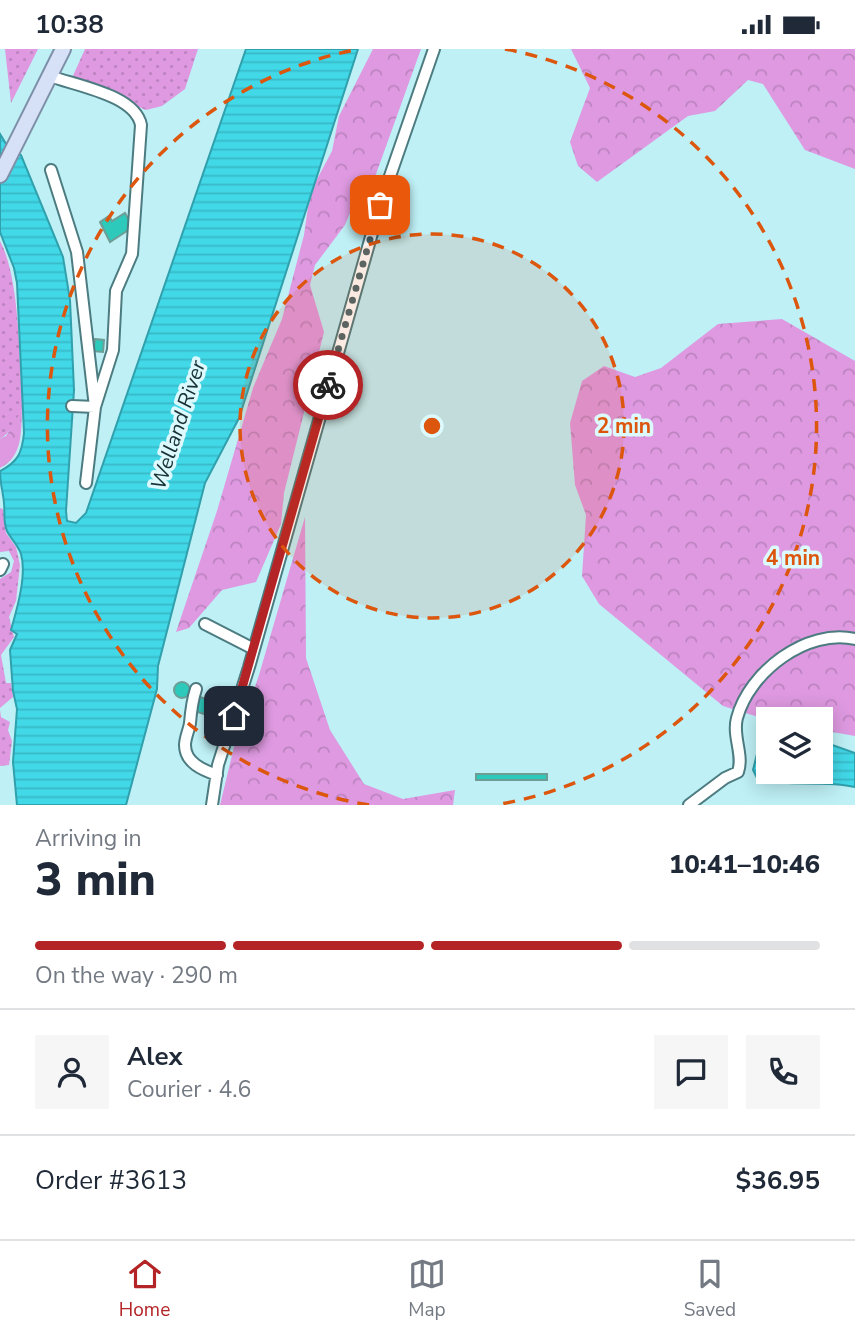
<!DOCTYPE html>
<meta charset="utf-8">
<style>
:root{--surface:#fff;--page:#f6f6f7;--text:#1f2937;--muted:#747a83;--line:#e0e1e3;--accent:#b42426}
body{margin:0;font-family:"Nunito Sans",sans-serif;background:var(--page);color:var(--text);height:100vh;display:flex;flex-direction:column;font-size:26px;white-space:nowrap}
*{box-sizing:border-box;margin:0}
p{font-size:23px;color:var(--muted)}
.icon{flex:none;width:38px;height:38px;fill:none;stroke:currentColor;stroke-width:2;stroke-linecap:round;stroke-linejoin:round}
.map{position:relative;height:756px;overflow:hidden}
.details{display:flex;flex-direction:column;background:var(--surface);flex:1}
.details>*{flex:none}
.buttons{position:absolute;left:756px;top:658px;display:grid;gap:14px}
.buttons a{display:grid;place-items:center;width:77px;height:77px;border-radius:0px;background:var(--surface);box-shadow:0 4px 18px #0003;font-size:35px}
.pin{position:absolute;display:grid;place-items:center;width:60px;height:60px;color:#fff;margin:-30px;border-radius:14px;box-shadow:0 4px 10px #0006}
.courier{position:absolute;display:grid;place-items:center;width:70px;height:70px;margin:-35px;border:5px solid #b42426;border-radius:50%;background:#fff;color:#222;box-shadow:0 2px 9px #0007}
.headline em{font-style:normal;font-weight:800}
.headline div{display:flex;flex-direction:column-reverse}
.headline{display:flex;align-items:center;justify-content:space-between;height:119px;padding:0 35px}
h1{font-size:46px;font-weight:800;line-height:52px}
.bar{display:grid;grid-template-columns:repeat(4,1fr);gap:10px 7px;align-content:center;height:84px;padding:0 35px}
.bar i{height:9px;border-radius:5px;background:var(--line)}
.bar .selected{background:var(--accent)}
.bar p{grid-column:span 4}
.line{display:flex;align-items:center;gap:18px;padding:0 35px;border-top:2px solid var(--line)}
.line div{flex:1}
.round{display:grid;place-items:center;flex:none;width:74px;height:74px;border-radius:0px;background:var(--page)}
.status{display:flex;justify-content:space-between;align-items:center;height:49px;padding:0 35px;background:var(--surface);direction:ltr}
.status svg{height:19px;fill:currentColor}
.menu{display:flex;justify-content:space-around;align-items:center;height:98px;border-top:2px solid var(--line);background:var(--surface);font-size:19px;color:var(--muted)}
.menu a{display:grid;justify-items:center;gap:4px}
.menu .selected{color:var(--accent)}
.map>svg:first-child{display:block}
.grass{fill:url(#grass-dots)}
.forest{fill:url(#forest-crowns)}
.water{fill:url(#water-rules);stroke:#30a0ac;stroke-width:2}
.building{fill:#2dc9bb;stroke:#6e9d96;stroke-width:2}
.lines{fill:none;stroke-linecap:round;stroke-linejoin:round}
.minor-casing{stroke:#4c7b80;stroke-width:14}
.major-casing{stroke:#7d8fa7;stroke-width:18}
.minor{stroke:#fff;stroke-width:10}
.major{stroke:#d6e0f6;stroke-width:14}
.done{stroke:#49676b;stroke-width:7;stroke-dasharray:0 12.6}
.route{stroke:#b42426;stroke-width:9}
.ring{fill:none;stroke:#dd560d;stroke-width:3.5;stroke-dasharray:12 9}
.labels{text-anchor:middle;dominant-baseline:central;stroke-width:7;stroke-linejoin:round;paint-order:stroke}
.water-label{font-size:21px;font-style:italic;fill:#193134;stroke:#dcf9fd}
.centre{fill:#dd560d;stroke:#dcf9fd;stroke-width:3.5}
.ring-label{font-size:21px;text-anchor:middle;font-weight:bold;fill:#dd560d;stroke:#dcf9fd;stroke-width:7;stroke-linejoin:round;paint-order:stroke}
</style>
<div class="status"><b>10:38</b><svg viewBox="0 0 49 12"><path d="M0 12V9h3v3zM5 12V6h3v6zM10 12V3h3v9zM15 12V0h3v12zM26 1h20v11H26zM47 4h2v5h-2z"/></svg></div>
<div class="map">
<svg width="855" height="756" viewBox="0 0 855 756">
<defs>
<pattern id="grass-dots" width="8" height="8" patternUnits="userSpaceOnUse" patternTransform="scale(1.75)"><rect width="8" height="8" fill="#de99e0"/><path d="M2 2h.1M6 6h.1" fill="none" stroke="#bd83c0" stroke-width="1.8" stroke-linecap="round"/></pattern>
<pattern id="forest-crowns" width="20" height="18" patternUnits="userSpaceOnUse" patternTransform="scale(1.75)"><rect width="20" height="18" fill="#de99e0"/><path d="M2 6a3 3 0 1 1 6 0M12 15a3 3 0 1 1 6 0" fill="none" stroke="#bd83c0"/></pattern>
<pattern id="water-rules" width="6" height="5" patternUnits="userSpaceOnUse" patternTransform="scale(1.75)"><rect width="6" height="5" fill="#41d8e8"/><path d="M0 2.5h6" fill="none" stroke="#38b9c7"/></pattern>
</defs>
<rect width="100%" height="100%" fill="#bef0f6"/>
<path class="grass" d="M 5,0 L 38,0 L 11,54 Z
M 85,0 L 198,0 L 185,40 L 162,57 L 146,61 L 72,29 Z
M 0,192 C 18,226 19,294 21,333 C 21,341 24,352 22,360 C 20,369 8,386 0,390 Z
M 0,459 L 3,460 L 6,484 L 16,498 L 20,516 L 16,552 L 9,568 L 14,588 L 1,606 L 6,634 L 11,634 L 13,648 L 0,659 L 0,530 L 11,523 L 14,512 L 9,502 L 0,503 Z
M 0,661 L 1,668 L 10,673 L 8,681 L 12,692 L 9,716 L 0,717 Z"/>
<path class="forest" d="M 373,0 L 421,0 L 371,139 L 355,152 L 345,176 L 315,216 L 310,236 L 324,283 L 284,444 L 281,475 L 256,533 L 222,541 L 189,579 L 176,583 L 217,462 L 253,339 L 282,270 L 304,186 L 308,158 L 315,134 L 332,102 L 339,67 Z
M 571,0 L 855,0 L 855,120 L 805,101 L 763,35 L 748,31 L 715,62 L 688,67 L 597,133 L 578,117 L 570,93 L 590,39 Z
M 782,270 L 855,312 L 855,687 L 821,681 L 821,670 L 768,671 L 723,657 L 599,555 L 582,527 L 586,466 L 575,436 L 570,374 L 582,332 L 604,317 L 635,328 L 661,319 L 718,275 Z
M 22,361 C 21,383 23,408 0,419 L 0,390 L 6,387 Z
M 305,468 L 306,609 L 330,681 L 364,735 L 403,750 L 455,741 L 453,756 L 220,756 L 234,698 L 259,626 Z"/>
<path class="water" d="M 246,0 L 358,0 L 239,369 L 205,434 L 158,617 L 157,640 L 126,756 L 17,756 L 13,713 L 17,660 L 13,642 L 10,601 L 17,585 L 11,581 C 17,560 27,526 21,505 C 18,496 11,490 7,482 C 3,473 5,463 4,454 C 3,443 0,434 0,422 C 18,413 22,404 24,384 L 17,234 L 14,219 L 0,183 L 0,85 L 11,103 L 21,106 L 63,208 L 70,251 L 74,341 L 66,462 L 67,472 L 76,474 L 86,464 Z
M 821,692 L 855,704 L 855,738 C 823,731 790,738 758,731 L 753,721 L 757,705 L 768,695 L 768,723 L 821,723 Z"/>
<path class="building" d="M 125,164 L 133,178 L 110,193 L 100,173 L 109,167 L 112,172 Z
M 95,290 L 104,291 L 103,303 L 93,302 Z
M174 641a8 8 0 1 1 16 0a8 8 0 1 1-16 0Z
M 200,648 L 209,651 L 204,665 L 195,662 Z
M 476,725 L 547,725 L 547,731 L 476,731 Z"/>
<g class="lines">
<g class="minor-casing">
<path id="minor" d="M 50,27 C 77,37 135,46 141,76 L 132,205 L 116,242 L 113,301 L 95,358 L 72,357
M 51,121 L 77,203 L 95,358 L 86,434
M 0,521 L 3,515
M 205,575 L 254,600
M 196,640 C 192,652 191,662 190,674 C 189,681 185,689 185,696 C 185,714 203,721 217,726
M 212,756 L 218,716 L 249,618 L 380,156 L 434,0
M 689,756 L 725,729 L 738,723 C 744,706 732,687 737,669 C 749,623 807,579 855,590"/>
</g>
<g class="major-casing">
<path id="major" d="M 0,126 L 63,0"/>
</g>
<use href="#minor" class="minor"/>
<use href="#major" class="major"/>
</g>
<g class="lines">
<path class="done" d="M 328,336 L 380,156"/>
<path class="route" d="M 234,667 L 328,336"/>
</g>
<circle cx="432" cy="377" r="192" fill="#dd560d" fill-opacity=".12"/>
<g class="ring">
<circle cx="432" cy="377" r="192"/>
<path d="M369 756A384 384 0 0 1 359 0M505 0A384 384 0 0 1 495 756"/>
</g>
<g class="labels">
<g class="water-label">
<text transform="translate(178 376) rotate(-72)">Welland River</text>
</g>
</g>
<circle cx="432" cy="377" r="10" class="centre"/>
<g class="ring-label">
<text x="624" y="384">2 min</text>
<text x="793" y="516">4 min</text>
</g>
</svg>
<div class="buttons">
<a><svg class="icon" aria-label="layers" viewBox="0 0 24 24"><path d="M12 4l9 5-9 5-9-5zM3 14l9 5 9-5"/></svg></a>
</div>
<div class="pin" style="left:380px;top:156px;background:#ea580c"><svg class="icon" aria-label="bag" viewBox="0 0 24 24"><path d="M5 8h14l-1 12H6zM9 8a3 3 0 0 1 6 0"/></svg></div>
<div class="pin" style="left:234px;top:667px;background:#1f2937"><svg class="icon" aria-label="home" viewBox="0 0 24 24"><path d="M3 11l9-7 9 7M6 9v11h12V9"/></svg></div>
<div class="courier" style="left:328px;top:336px"><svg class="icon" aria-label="bike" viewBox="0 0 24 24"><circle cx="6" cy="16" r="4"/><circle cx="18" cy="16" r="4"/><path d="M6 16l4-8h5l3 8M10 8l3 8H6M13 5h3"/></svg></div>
</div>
<section class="details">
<div class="headline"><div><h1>3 min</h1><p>Arriving in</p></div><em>10:41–10:46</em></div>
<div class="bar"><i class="selected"></i><i class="selected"></i><i class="selected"></i><i></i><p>On the way · 290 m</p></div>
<div class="line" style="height:126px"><a class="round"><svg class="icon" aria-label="person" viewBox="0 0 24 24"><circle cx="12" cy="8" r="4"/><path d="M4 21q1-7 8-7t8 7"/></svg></a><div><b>Alex</b><p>Courier · 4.6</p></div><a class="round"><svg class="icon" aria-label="chat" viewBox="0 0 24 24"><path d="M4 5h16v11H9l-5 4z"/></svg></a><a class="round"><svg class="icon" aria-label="phone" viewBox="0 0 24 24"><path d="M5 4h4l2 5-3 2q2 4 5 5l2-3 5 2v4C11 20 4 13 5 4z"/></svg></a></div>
<div class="line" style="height:91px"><div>Order #3613</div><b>$36.95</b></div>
</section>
<nav class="menu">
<a class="selected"><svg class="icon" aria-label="home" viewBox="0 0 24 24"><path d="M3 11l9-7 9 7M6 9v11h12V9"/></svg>Home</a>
<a><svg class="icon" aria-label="map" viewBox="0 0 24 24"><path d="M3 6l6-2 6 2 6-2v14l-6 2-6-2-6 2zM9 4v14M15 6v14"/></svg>Map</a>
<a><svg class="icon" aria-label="saved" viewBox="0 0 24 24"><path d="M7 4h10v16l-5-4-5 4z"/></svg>Saved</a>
</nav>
